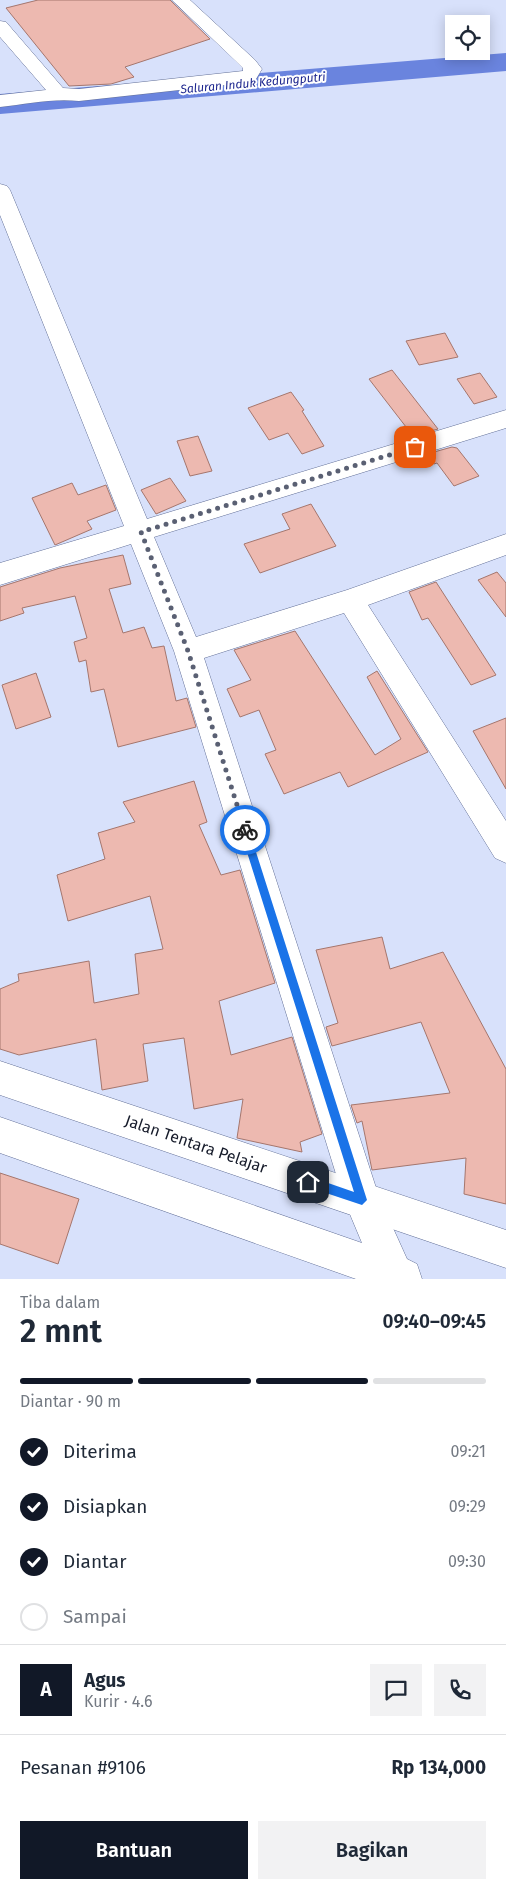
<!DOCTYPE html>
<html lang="id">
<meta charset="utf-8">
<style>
:root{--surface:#fff;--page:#f2f2f3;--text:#1f2937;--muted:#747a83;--line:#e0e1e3;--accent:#111827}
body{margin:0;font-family:"Fira Sans",sans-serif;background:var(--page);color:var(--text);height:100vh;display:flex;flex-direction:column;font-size:19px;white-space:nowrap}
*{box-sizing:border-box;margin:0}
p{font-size:16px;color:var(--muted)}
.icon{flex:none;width:28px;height:28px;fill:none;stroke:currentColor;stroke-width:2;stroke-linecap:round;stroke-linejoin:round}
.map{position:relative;height:1279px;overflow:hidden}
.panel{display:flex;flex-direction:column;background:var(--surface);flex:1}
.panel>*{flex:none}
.tools{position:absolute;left:445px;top:15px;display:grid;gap:10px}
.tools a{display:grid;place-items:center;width:45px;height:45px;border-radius:0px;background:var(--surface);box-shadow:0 2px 12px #0003;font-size:25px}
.pin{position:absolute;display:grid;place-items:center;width:42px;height:42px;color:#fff;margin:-21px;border-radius:10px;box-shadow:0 2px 8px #0006}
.courier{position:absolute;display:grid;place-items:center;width:50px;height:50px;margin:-25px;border:4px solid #1a73e8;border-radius:50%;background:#fff;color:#222;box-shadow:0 1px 6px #0007}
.overview em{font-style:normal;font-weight:600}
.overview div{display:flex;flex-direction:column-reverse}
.overview{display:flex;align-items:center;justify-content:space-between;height:85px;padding:0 20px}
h1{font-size:32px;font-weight:600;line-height:38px}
.bar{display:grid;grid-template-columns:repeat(4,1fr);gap:8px 5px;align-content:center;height:60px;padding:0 20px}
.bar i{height:6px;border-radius:4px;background:var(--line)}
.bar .selected{background:var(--accent)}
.bar p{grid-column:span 4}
.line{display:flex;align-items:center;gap:12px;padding:0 20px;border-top:1px solid var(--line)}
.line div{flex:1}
.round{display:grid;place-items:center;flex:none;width:52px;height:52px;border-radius:0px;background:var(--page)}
ol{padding:0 20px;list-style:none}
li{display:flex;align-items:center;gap:15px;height:55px}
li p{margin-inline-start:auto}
li .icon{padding:5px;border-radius:50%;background:var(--accent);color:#fff;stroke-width:4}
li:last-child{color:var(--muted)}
li i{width:28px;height:28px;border:2px solid var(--line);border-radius:50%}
.primary-button{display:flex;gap:10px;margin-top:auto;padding:10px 20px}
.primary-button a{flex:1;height:58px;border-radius:0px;background:var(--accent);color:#fff;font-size:20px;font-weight:600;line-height:58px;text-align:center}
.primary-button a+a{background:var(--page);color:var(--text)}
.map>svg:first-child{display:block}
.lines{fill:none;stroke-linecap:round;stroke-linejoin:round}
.river{fill:#6a84de;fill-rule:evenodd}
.building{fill:#edb9b0;stroke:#a5766d}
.minor-casing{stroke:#647198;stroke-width:1}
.secondary-casing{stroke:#647198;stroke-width:1}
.minor{fill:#fff;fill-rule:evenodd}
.secondary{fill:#fff;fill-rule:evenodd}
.route{fill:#1a73e8}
.done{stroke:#5a6073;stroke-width:5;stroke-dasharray:0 9}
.labels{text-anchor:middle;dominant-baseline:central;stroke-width:4;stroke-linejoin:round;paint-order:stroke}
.far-water-label{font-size:12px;font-style:italic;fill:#1d268e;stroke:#fff}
.near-street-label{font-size:16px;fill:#161b2a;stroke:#fff}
</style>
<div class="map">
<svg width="506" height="1279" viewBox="0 0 506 1279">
<rect width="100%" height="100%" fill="#d8e1fb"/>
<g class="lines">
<path class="river" d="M 506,53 L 506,71 L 0,114 L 0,94 Z"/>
</g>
<path class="building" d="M 38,0 L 170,0 L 210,39 L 125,67 L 134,77 L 111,84 L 69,86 L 6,8 Z
M 445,333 L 458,357 L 419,365 L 406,341 Z
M 392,370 L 438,429 L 413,436 L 369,379 Z
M 480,373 L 497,397 L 474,404 L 457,379 Z
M 291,392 L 304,410 L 302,411 L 324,446 L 302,454 L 288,433 L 269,440 L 248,408 Z
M 198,436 L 212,471 L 190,476 L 177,441 Z
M 452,447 L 457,448 L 479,476 L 454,486 L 437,463 L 434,464 L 427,454 Z
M 170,478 L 186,501 L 156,514 L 141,490 Z
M 72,483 L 78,495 L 106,485 L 116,510 L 87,521 L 92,529 L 55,545 L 32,498 Z
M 311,504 L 336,546 L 260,573 L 244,544 L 290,529 L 282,514 Z
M 123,555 L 131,584 L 109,589 L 123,633 L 144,627 L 152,648 L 164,646 L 176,701 L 187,698 L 196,727 L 118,747 L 104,689 L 91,692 L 86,660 L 79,662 L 74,642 L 87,638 L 75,596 L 22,608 L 24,613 L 0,621 L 0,587 L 60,568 Z
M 497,572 L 506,583 L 506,617 L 478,580 Z
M 436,582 L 496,675 L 471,685 L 428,618 L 422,620 L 409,592 Z
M 295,631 L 375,755 L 401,739 L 367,677 L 377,671 L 428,752 L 348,787 L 340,772 L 284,794 L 265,754 L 276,750 L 259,710 L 240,717 L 227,689 L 251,680 L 234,650 Z
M 36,673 L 51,717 L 16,729 L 2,685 Z
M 506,718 L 506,789 L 473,731 Z
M 194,781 L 207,822 L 199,825 L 221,875 L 240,870 L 275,983 L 219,1001 L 231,1055 L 292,1037 L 322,1134 L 300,1142 L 302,1152 L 237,1138 L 243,1099 L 194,1109 L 184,1038 L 143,1044 L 148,1081 L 102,1090 L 96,1039 L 19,1055 L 0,1049 L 0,989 L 19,981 L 18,974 L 89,961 L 94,1003 L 139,994 L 135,954 L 163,949 L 150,896 L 68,921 L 57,875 L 105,859 L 98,833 L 135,822 L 123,802 Z
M 382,937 L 390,969 L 443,952 L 506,1069 L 506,1204 L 464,1194 L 466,1158 L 372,1170 L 362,1121 L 357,1123 L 351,1105 L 450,1093 L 421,1022 L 332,1046 L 326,1027 L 338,1023 L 316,950 Z
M 0,1173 L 79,1199 L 58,1264 L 0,1244 Z"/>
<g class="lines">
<g class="minor-casing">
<path id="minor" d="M 172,0 L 190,0 L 255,60 L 262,69 L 256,79 L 234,84 L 79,101 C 53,98 27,104 0,107 L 0,95 L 46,90 L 0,37 L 0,21 L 6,22 L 63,88 L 79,89 L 243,71 L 243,68 Z
M 0,184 L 7,186 L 10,190 L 147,519 L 506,410 L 506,428 L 154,537 L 196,637 L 347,590 L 506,534 L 506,555 L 368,605 L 506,821 L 506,863 L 495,858 L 344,613 L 204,658 L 379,1197 L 407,1259 L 417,1264 L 422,1279 L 356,1279 L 0,1153 L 0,1117 L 362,1243 L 344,1200 L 174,651 L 131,544 L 0,585 L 0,563 L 124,526 L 0,215 Z"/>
</g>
<g class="secondary-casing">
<path id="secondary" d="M 0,1061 L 506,1230 L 506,1268 L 0,1095 Z"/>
</g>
<use href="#minor" class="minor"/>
<use href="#secondary" class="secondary"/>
</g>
<path class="route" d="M 245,826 L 249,830 L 367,1200 L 362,1205 L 308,1187 L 302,1182 L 308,1176 L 354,1192 L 240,830 Z"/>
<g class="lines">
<path class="done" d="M 245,830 L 188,651 L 141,532 L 415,447"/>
</g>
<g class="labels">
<g class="far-water-label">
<text transform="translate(253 83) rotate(-5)">Saluran Induk Kedungputri</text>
</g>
<g class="near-street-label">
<text transform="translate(196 1144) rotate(19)">Jalan Tentara Pelajar</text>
</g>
</g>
</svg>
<div class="tools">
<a><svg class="icon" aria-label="locate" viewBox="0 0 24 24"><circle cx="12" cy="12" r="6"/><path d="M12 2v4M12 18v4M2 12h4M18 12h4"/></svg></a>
</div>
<div class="pin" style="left:415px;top:447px;background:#ea580c"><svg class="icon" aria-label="bag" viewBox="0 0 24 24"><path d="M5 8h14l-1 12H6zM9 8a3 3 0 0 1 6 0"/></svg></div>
<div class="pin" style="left:308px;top:1182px;background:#1f2937"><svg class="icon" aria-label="home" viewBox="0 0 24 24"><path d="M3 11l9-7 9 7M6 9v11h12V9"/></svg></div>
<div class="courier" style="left:245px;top:830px"><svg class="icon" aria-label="bike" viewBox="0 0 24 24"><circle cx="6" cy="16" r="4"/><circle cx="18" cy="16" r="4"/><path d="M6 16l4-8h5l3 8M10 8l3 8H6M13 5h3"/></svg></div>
</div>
<section class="panel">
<div class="overview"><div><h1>2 mnt</h1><p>Tiba dalam</p></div><em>09:40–09:45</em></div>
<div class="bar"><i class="selected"></i><i class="selected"></i><i class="selected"></i><i></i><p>Diantar · 90 m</p></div>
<ol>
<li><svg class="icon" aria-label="check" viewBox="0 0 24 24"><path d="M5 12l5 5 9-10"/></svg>Diterima<p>09:21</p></li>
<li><svg class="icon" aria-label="check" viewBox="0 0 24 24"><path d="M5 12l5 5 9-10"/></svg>Disiapkan<p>09:29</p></li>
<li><svg class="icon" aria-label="check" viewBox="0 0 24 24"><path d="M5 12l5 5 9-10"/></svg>Diantar<p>09:30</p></li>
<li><i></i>Sampai</li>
</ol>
<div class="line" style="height:90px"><b class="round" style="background:var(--accent);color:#fff">A</b><div><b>Agus</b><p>Kurir · 4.6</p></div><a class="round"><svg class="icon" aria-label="chat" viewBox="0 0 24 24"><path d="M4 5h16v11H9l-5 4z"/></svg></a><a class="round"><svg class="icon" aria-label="phone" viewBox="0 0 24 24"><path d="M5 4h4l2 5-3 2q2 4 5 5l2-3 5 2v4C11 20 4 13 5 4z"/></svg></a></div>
<div class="line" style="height:65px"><div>Pesanan #9106</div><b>Rp 134,000</b></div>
<div class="primary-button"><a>Bantuan</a><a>Bagikan</a></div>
</section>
